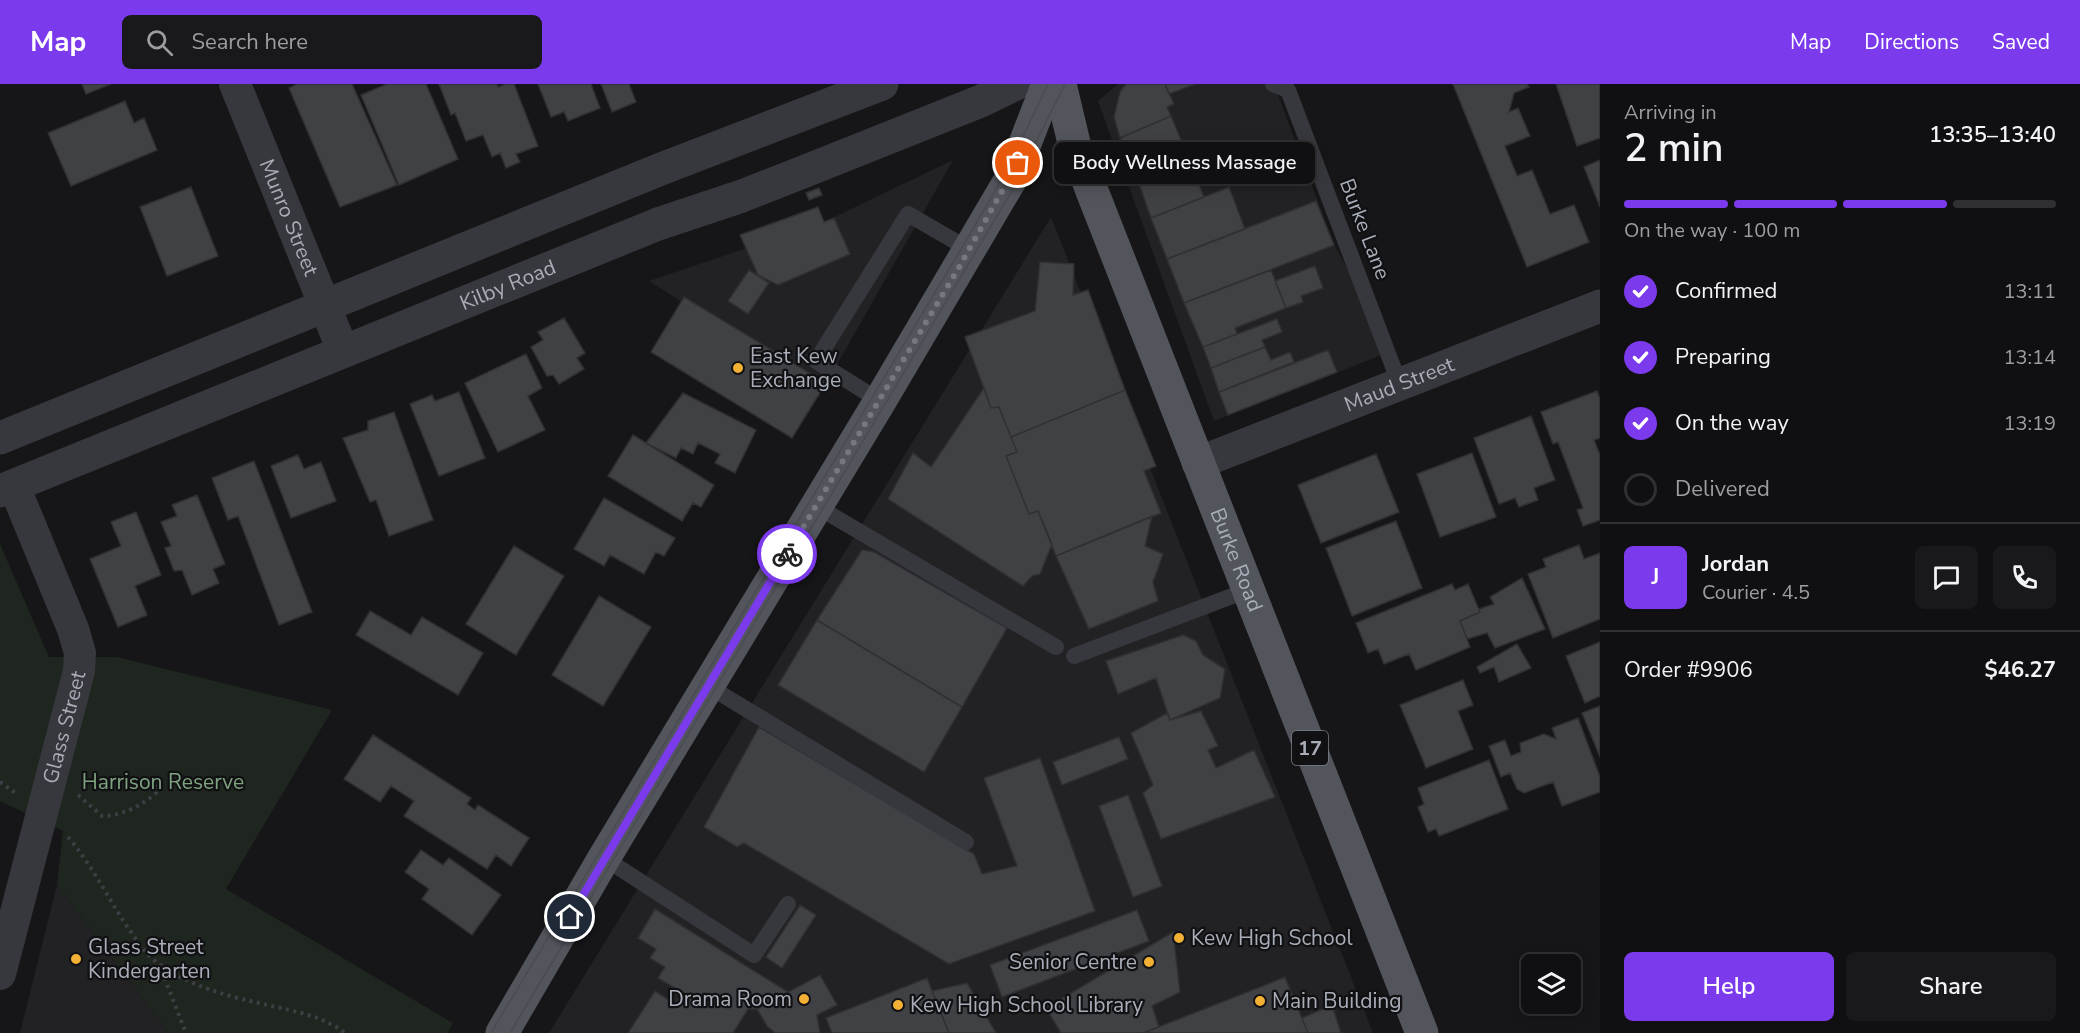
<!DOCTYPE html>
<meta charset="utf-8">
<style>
:root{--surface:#101012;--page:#19191b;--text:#f1f3f6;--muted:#9c9d9f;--line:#303032;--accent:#7c3aed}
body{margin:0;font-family:"Nunito Sans",sans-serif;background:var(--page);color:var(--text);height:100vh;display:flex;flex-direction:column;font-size:22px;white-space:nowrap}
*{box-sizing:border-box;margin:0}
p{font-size:20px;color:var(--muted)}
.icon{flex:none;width:33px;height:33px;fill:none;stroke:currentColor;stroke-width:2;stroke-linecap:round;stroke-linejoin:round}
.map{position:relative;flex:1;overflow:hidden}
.side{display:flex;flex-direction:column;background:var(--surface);width:480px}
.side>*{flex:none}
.fabs{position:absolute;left:1521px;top:870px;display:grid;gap:12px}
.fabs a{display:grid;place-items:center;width:60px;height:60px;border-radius:9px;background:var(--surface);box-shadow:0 3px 15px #0003,0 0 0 2px var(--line);font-size:30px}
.pin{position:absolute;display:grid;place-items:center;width:51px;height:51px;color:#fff;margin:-26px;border:3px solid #fff;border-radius:50%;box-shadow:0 2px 6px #0007}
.courier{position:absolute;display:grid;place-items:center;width:60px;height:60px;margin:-30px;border:4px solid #7c3aed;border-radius:50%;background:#fff;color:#222;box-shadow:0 2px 8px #0007}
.bubble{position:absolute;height:42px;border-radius:9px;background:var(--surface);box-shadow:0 3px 15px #0003,0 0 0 2px var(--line);font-size:20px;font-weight:600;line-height:42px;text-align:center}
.headline em{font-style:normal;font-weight:600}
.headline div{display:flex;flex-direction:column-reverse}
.headline{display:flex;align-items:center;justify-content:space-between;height:102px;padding:0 24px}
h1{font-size:39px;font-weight:600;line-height:45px}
.bar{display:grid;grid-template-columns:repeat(4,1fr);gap:9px 6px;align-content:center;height:72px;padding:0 24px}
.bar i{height:8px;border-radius:4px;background:var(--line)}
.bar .selected{background:var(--accent)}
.bar p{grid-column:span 4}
.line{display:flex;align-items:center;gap:15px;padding:0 24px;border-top:2px solid var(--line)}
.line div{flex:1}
.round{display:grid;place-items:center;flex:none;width:63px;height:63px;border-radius:9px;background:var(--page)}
ol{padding:0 24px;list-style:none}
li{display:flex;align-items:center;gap:18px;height:66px}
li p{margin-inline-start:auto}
li .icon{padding:6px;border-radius:50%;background:var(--accent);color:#fff;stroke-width:4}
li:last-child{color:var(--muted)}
li i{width:33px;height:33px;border:3px solid var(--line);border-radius:50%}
.cta{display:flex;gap:12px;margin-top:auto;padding:12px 24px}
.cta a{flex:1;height:69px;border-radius:9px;background:var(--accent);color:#fff;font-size:24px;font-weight:600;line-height:69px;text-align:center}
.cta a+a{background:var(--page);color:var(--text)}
header{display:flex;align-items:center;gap:36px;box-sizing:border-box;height:84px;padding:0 30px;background:var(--accent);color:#fff}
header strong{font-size:28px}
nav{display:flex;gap:33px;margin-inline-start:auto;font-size:21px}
.search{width:420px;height:54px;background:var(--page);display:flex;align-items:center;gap:15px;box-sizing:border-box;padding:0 21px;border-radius:9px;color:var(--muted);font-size:22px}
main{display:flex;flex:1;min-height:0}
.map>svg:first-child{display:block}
.built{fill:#222225}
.green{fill:#1e261f}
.building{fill:#404145;stroke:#303034;stroke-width:1.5}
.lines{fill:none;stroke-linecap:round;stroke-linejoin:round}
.path{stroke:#3d3f44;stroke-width:4;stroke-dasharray:3 4.5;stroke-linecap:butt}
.service{stroke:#37383d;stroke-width:16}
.minor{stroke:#37383d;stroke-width:32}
.tertiary{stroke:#37383d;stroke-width:33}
.primary{stroke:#53555c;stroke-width:33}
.tram{stroke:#4a4c52;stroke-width:1.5}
.done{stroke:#757880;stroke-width:6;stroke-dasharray:0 10.8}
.route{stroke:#7c3aed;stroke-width:8}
.poi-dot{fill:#f2b134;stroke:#111113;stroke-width:2}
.labels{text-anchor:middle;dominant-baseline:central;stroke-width:4.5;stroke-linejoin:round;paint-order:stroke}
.shield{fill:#111113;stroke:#7b7e86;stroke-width:1.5}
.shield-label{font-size:20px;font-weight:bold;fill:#a8adb8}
.street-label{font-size:21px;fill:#a8adb8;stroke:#111113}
.poi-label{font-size:21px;fill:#a8adb8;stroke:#111113;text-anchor:start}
.park-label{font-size:21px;fill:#7fa381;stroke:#111113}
</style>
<header>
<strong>Map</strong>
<div class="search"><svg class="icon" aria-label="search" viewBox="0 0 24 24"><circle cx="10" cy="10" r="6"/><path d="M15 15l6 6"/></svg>Search here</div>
<nav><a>Map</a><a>Directions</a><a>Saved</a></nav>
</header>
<main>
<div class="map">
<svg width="1600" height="949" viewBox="0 0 1600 949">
<rect width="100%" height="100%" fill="#161618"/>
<path class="built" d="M 1118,0 L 1274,0 L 1334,161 L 1359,204 L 1384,270 L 1214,337 L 1098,17 Z
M 953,76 L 822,307 L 649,197 L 824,138 Z
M 1051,133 L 1373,949 L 549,949 Z
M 57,801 L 169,949 L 20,949 Z"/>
<path class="green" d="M 0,460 L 49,573 L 117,573 L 332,626 L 226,805 L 453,939 L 447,949 L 169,949 L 57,801 L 63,747 L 0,717 Z"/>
<path class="building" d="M 82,0 L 111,0 L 86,10 Z
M 297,0 L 352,0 L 397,101 L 340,123 L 289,4 Z
M 387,0 L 426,0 L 458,75 L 399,101 L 361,11 Z
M 439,0 L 497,0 L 498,3 L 506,0 L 514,0 L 538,62 L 516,70 L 520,78 L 506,84 L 500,69 L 492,73 L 483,51 L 466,57 L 455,29 L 451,31 Z
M 538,0 L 591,0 L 600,24 L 568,37 L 564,28 L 551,33 Z
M 601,0 L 629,0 L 636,18 L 612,28 Z
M 1126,0 L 1165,0 L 1174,20 L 1167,23 L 1171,32 L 1120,54 L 1114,33 L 1120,8 Z
M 1165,0 L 1195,0 L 1169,10 Z
M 1453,0 L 1527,0 L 1529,3 L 1514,9 L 1509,28 L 1518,24 L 1530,52 L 1505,62 L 1517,92 L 1532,86 L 1550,130 L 1574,121 L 1589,158 L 1527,183 Z
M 1556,0 L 1600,0 L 1600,54 L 1577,62 Z
M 125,17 L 134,39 L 144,34 L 157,66 L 71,102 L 48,49 Z
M 1171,32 L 1187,70 L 1136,91 L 1120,54 Z
M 1187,70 L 1204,113 L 1151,134 L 1136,91 Z
M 1600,76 L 1600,123 L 1584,83 Z
M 191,103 L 218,172 L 167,192 L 140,123 Z
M 1229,103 L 1245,145 L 1167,175 L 1151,134 Z
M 819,104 L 822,111 L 809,116 L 806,109 Z
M 1316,117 L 1334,161 L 1184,219 L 1167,175 Z
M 818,123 L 824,138 L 834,134 L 850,170 L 778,201 L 758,191 L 740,151 Z
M 1040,178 L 1074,180 L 1073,211 L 1088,206 L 1125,306 L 1011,353 L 999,323 L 991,324 L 965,253 L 1035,227 Z
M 1315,182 L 1323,204 L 1301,212 L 1303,218 L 1286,224 L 1275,197 Z
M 749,186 L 769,199 L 748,230 L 728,217 Z
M 1271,186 L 1286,224 L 1235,244 L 1237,250 L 1203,263 L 1184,219 Z
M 684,213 L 826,299 L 792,354 L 651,268 Z
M 564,234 L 585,269 L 577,274 L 584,285 L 559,300 L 553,291 L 547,292 L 531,263 L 543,256 L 538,248 Z
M 1277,235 L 1282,248 L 1262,256 L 1265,263 L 1211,284 L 1203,263 Z
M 1265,263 L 1271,276 L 1290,268 L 1294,278 L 1219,308 L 1211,284 Z
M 1328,266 L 1337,288 L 1228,331 L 1219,308 Z
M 526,270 L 542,304 L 528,312 L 545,346 L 498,368 L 465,299 Z
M 984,304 L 991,324 L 999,323 L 1017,368 L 1006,372 L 1029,430 L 1038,427 L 1052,460 L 1040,490 L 1032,492 L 1023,502 L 888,415 L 913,369 L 931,383 Z
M 1125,306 L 1156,382 L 1144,387 L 1161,429 L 1056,472 L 1038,427 L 1029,430 L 1006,372 L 1017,368 L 1011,353 Z
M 1597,307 L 1600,315 L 1600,354 L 1594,356 L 1600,371 L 1600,436 L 1583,442 L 1577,426 L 1583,424 L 1558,358 L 1553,360 L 1541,328 Z
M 459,308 L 485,374 L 439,392 L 410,320 L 432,311 L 435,317 Z
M 683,309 L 756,346 L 735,389 L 715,379 L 720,370 L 698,359 L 693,370 L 681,364 L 676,374 L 646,359 Z
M 394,328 L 433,436 L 389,452 L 376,416 L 370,418 L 343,354 L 368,346 L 368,337 Z
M 1531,332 L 1555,396 L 1534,404 L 1538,416 L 1519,423 L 1515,414 L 1499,420 L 1474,354 Z
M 633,351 L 714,401 L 701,423 L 693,419 L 682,437 L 608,392 Z
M 1472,369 L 1496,433 L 1440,453 L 1417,390 Z
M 1376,370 L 1399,428 L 1321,459 L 1298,401 Z
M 298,371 L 304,385 L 321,378 L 336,417 L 291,434 L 271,382 Z
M 254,377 L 312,528 L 279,541 L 238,432 L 228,436 L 212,394 Z
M 197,411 L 225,480 L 213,485 L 219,499 L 192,511 L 182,486 L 174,487 L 165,464 L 171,462 L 161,438 L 177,432 L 172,421 Z
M 604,414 L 675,454 L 664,472 L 656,468 L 644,490 L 610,471 L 604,482 L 574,465 Z
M 136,428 L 161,491 L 135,502 L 147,531 L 118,543 L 90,475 L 121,462 L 111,438 Z
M 1152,432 L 1145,462 L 1163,470 L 1153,498 L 1158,517 L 1089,545 L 1056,472 Z
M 1396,437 L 1422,504 L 1352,532 L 1326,464 Z
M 1579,461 L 1584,475 L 1600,469 L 1600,535 L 1553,554 L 1528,490 L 1546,483 L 1543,475 Z
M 514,462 L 564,492 L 516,571 L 466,540 Z
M 862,466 L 874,468 L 1007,544 L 962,623 L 817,536 Z
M 1522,494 L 1545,545 L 1495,564 L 1487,549 L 1467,555 L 1460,537 L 1480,528 L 1479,525 L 1494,520 L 1490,513 Z
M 1452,500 L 1455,506 L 1468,500 L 1480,528 L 1460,537 L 1470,563 L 1416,586 L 1409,570 L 1384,580 L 1378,565 L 1368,569 L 1356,539 Z
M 599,512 L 651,543 L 603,622 L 552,591 Z
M 370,527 L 411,551 L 422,533 L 483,569 L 458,611 L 356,551 Z
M 817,536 L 962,623 L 924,688 L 778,601 Z
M 1183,551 L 1196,557 L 1203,571 L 1225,585 L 1220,614 L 1170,636 L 1156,594 L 1118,610 L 1106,577 Z
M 1600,558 L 1600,612 L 1585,619 L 1566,572 Z
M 1517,560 L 1531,584 L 1499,598 L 1494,583 L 1480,589 L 1477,583 Z
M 1463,596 L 1473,621 L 1458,627 L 1473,665 L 1426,684 L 1400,621 Z
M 1600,622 L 1600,673 L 1582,629 Z
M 1201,627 L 1218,662 L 1208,666 L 1216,684 L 1254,666 L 1275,713 L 1161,755 L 1143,709 L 1153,701 L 1131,649 L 1167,629 L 1170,636 Z
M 1578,634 L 1600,693 L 1600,708 L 1562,722 L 1553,698 L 1524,709 L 1517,705 L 1510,689 L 1501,693 L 1489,662 L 1505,656 L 1511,672 L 1521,668 L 1520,659 L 1544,650 L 1556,655 L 1552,644 Z
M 759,643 L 974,770 L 982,790 L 1017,782 L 984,694 L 1040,674 L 1095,827 L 949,880 L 744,759 L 737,763 L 704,743 Z
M 373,651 L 471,714 L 467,720 L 475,726 L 478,721 L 529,754 L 511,782 L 496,771 L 487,785 L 404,732 L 414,717 L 391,702 L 380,718 L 344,695 Z
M 1119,653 L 1128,675 L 1062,701 L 1053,678 Z
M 1489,676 L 1508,725 L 1439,752 L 1436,745 L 1428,748 L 1418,723 L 1424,720 L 1418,704 Z
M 1128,711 L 1162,802 L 1133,813 L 1099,722 Z
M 421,766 L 443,781 L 449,774 L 501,811 L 472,851 L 422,815 L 429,805 L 405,788 Z
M 800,821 L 816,831 L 782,884 L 766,873 Z
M 655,825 L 788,908 L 757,925 L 748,925 L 733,949 L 628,949 L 655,907 L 675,920 L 683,909 L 658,894 L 665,883 L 650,874 L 656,865 L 638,854 Z
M 1137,826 L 1149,857 L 1002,913 L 990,881 Z
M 1173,848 L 1180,908 L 1152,922 L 1159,943 L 1143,949 L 1061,949 L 1046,924 Z
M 820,891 L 837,921 L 817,931 L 820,949 L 775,949 L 767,942 L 757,925 Z
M 1285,893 L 1308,949 L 1143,949 L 1268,900 Z
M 927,894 L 949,949 L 832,949 L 826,934 Z
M 967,899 L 996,949 L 949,949 L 932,907 Z
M 1332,921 L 1341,949 L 1308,949 L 1302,934 Z"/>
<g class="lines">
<path class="path" d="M 0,698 L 17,710
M 78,711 L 102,732 C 122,732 141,722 156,709 L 155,693
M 68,753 C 93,782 109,817 131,848 C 139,859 146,871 158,879 C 184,899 222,911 255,918 C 286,926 318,929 345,949
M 159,880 L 186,949"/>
<path class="service" d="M 1273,0 L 1288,6 L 1400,301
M 880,317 L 816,277 L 908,130 L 970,166
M 816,422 L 1056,563
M 1074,572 L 1248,506
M 708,602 L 966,758
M 604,774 L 754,871 L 788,820"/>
<g class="minor">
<path id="s1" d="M 235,0 L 343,267"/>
<path id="s2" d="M 0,890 L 79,587 L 80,569 L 73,545 L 14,402"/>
</g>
<g class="tertiary">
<path d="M 0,354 L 661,85 L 882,0"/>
<path id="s3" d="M 1198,379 L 1600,222"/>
<path id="s4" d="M 0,407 L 658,140 L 742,112 L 803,88 L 981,17 L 1016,0"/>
</g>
<g class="primary">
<path id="s5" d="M 1060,0 L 1074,59 L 1092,107 L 1422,949"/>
<path d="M 502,949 L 604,774 L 880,317 L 1012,93 L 1048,0"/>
</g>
<path class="tram" d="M 491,949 L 963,162 L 1006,88 L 1048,0
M 510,949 L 1009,112 L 1065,0"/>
</g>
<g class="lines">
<path class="done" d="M 787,470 L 958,185 L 1018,79"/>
<path class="route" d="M 570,833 L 787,470"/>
</g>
<g class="poi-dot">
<circle cx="738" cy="284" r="6"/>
<circle cx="1179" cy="854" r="6"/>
<circle cx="76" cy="875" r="6"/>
<circle cx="1149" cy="878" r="6"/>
<circle cx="804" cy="915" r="6"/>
<circle cx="1260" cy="917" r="6"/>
<circle cx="898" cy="921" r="6"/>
</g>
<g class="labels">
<rect class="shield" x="1292" y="647" width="36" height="34" rx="4.5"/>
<g class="shield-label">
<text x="1310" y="664">17</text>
</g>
<g class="street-label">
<text stroke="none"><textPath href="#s1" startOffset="144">Munro Street</textPath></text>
<text transform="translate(1365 145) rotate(69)">Burke Lane</text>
<text stroke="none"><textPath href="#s4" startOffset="548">Kilby Road</textPath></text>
<text stroke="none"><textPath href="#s3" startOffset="216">Maud Street</textPath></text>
<text stroke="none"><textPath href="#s5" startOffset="508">Burke Road</textPath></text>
<text stroke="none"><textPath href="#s2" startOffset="255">Glass Street</textPath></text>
</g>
<g class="poi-label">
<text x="750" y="272">East Kew<tspan x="750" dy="24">Exchange</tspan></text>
<text x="1191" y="854">Kew High School</text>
<text x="88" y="863">Glass Street<tspan x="88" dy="24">Kindergarten</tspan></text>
<text x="1137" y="878" text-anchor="end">Senior Centre</text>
<text x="792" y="915" text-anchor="end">Drama Room</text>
<text x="1272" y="917">Main Building</text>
<text x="910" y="921">Kew High School Library</text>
</g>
<g class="park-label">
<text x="163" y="698">Harrison Reserve</text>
</g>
</g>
</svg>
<div class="fabs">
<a><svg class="icon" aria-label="layers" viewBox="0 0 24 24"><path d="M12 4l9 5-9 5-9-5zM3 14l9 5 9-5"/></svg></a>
</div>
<div class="pin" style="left:1018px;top:79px;background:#ea580c"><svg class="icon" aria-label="bag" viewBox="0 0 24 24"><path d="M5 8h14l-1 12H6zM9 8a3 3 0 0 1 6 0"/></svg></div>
<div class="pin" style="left:570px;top:833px;background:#1f2937"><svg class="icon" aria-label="home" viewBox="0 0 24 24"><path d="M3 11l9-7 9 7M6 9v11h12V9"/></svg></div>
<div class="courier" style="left:787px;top:470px"><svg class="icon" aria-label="bike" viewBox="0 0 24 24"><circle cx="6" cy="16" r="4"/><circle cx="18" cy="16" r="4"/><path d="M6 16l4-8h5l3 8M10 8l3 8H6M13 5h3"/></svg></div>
<div class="bubble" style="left:1054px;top:58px;width:261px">Body Wellness Massage</div>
</div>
<section class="side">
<div class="headline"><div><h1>2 min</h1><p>Arriving in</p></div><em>13:35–13:40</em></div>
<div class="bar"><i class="selected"></i><i class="selected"></i><i class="selected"></i><i></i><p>On the way · 100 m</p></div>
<ol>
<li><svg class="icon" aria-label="check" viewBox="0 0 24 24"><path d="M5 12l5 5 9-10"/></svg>Confirmed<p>13:11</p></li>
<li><svg class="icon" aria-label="check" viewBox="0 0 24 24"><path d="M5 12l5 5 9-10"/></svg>Preparing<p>13:14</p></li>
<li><svg class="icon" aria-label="check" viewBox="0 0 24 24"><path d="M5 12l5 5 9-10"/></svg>On the way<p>13:19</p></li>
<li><i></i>Delivered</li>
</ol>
<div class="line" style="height:108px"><b class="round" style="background:var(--accent);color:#fff">J</b><div><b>Jordan</b><p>Courier · 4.5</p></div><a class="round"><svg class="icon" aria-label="chat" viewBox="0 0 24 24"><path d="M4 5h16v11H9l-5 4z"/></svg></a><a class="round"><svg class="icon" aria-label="phone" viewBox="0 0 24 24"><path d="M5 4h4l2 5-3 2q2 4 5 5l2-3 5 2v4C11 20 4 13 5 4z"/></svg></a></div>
<div class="line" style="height:78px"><div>Order #9906</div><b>$46.27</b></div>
<div class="cta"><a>Help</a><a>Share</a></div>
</section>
</main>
